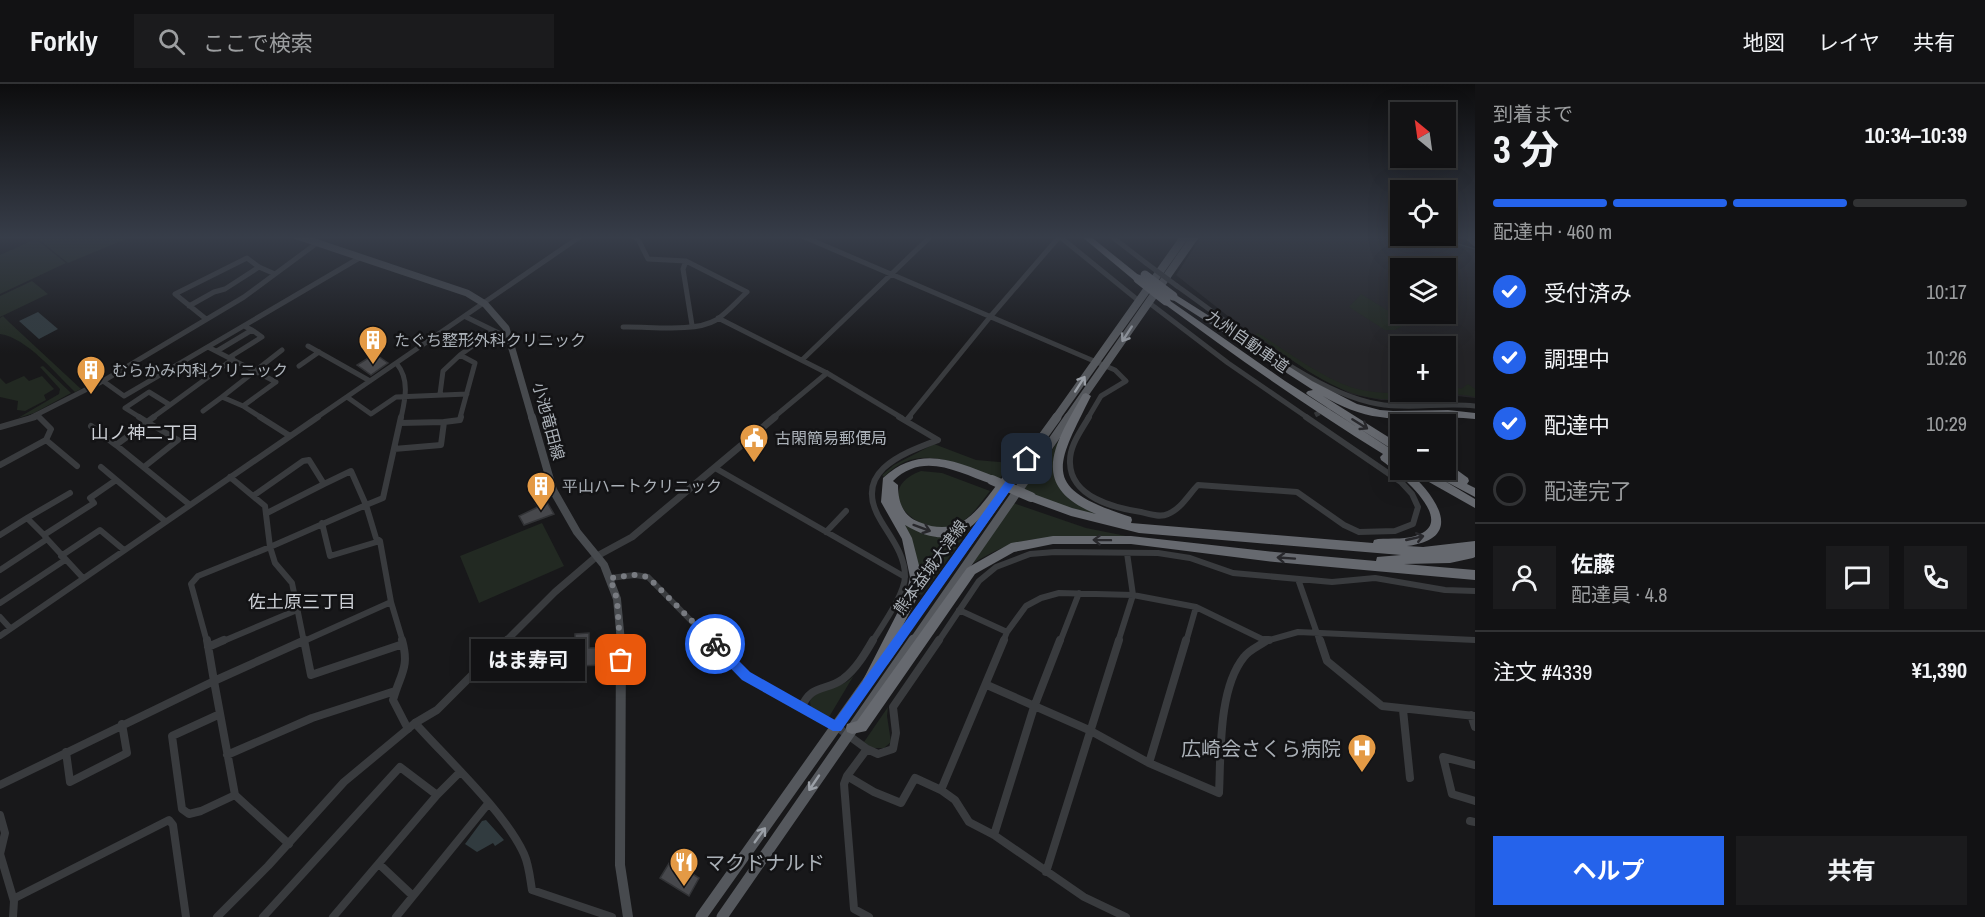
<!DOCTYPE html>
<html lang="ja">
<meta charset="utf-8">
<style>
:root{--surface:#121214;--page:#1b1b1d;--text:#f1f3f6;--muted:#9c9ea0;--line:#313234;--accent:#2563eb}
body{margin:0;font-family:"Archivo Narrow","Noto Sans JP",sans-serif;background:var(--page);color:var(--text);height:100vh;display:flex;flex-direction:column;font-size:22px;white-space:nowrap}
*{box-sizing:border-box;margin:0}
p{font-size:20px;color:var(--muted)}
.icon{flex:none;width:33px;height:33px;fill:none;stroke:currentColor;stroke-width:2;stroke-linecap:round;stroke-linejoin:round}
.map{position:relative;flex:1;overflow:hidden}
.sheet{display:flex;flex-direction:column;background:var(--surface);width:510px}
.sheet>*{flex:none}
.needle{width:39px;rotate:331deg}
.tools{position:absolute;left:1390px;top:18px;display:grid;gap:12px}
.tools a{display:grid;place-items:center;width:66px;height:66px;border-radius:0px;background:var(--surface);box-shadow:0 6px 24px #0002,0 0 0 2px var(--line);font-size:30px}
.pin{position:absolute;display:grid;place-items:center;width:51px;height:51px;color:#fff;margin:-26px;border-radius:12px;box-shadow:0 3px 9px #0006}
.courier{position:absolute;display:grid;place-items:center;width:60px;height:60px;margin:-30px;border:4px solid #2563eb;border-radius:50%;background:#fff;color:#222;box-shadow:0 2px 8px #0007}
.bubble{position:absolute;height:42px;border-radius:0px;background:var(--surface);box-shadow:0 6px 24px #0002,0 0 0 2px var(--line);font-size:20px;font-weight:700;line-height:42px;text-align:center}
.head em{font-style:normal;font-weight:700}
.head div{display:flex;flex-direction:column-reverse}
.head{display:flex;align-items:center;justify-content:space-between;height:102px;padding:0 18px}
h1{font-size:39px;font-weight:700;line-height:45px}
.bar{display:grid;grid-template-columns:repeat(4,1fr);gap:9px 6px;align-content:center;height:72px;padding:0 18px}
.bar i{height:8px;border-radius:4px;background:var(--line)}
.bar .current{background:var(--accent)}
.bar p{grid-column:span 4}
.line{display:flex;align-items:center;gap:15px;padding:0 18px;border-top:2px solid var(--line)}
.line div{flex:1}
.round{display:grid;place-items:center;flex:none;width:63px;height:63px;border-radius:0px;background:var(--page)}
ol{padding:0 18px;list-style:none}
li{display:flex;align-items:center;gap:18px;height:66px}
li p{margin-inline-start:auto}
li .icon{padding:6px;border-radius:50%;background:var(--accent);color:#fff;stroke-width:4}
li:last-child{color:var(--muted)}
li i{width:33px;height:33px;border:3px solid var(--line);border-radius:50%}
.action{display:flex;gap:12px;margin-top:auto;padding:12px 18px}
.action a{flex:1;height:69px;border-radius:0px;background:var(--accent);color:#fff;font-size:24px;font-weight:700;line-height:69px;text-align:center}
.action a+a{background:var(--page);color:var(--text)}
header{display:flex;align-items:center;gap:36px;box-sizing:border-box;height:84px;padding:0 30px;background:var(--surface);border-bottom:2px solid var(--line)}
header strong{font-size:28px}
nav{display:flex;gap:33px;margin-inline-start:auto;font-size:21px}
.search{width:420px;height:54px;background:var(--page);display:flex;align-items:center;gap:15px;box-sizing:border-box;padding:0 21px;border-radius:0px;color:var(--muted);font-size:22px}
main{display:flex;flex:1;min-height:0}
.map>svg:first-child{display:block}
.built{fill:#242427;fill-rule:evenodd}
.green{fill:#222922}
.water{fill:#313b3f}
.lines{fill:none;stroke-linecap:round;stroke-linejoin:round}
.stream{stroke:#313b3f;stroke-width:1.5}
.building{fill:#47484c;stroke:#323336;stroke-width:1.5}
.minor-tunnel{stroke:#35373a;stroke-width:5;stroke-dasharray:5 2;stroke-linecap:butt}
.minor-far2{stroke:#393b3e;stroke-width:5}
.minor-far1{stroke:#393b3e;stroke-width:6}
.minor{stroke:#393b3e;stroke-width:8}
.tertiary-far2{stroke:#393b3e;stroke-width:5}
.tertiary-far1{stroke:#393b3e;stroke-width:7}
.tertiary{stroke:#393b3e;stroke-width:8}
.secondary-far2{stroke:#474a4e;stroke-width:7}
.secondary-far1{stroke:#474a4e;stroke-width:8}
.secondary{stroke:#474a4e;stroke-width:10}
.primary-far2{stroke:#55585d;stroke-width:8}
.primary-far1{stroke:#55585d;stroke-width:9}
.primary{stroke:#55585d;stroke-width:11}
.motorway{fill:#66696f;fill-rule:evenodd}
.tertiary-bridge{stroke:#393b3e;stroke-width:5}
.motorway-bridge-far1{stroke:#66696f;stroke-width:9}
.motorway-bridge{stroke:#66696f;stroke-width:10}
.oneway{stroke:#9a9fa6}
.oneway2{stroke:#28282c}
.route{fill:#2563eb}
.done{stroke:#787b81;stroke-width:6;stroke-dasharray:0 10.8}
.labels{text-anchor:middle;dominant-baseline:central;stroke-width:5;stroke-linejoin:round;paint-order:stroke}
.poi-label{font-size:16px;fill:#abb1b8;stroke:#131315;text-anchor:start}
.street-label{font-size:16px;fill:#abb1b8;stroke:#131315}
.neighbourhood-label{font-size:18px;fill:#cccfd5;stroke:#131315}
.near-poi-label{font-size:20px;fill:#abb1b8;stroke:#131315;text-anchor:end}
</style>
<header>
<strong>Forkly</strong>
<div class="search"><svg class="icon" aria-label="search" viewBox="0 0 24 24"><circle cx="10" cy="10" r="6"/><path d="M15 15l6 6"/></svg>ここで検索</div>
<nav><a>地図</a><a>レイヤ</a><a>共有</a></nav>
</header>
<main>
<div class="map">
<svg width="1475" height="833" viewBox="0 0 1475 833">
<rect width="100%" height="100%" fill="#18181a"/>
<path class="built" d="M 1202,152 L 1428,152 L 1475,166 L 1475,314 L 1447,311 L 1414,316 L 1381,316 L 1351,310 L 1315,291 L 1243,244 L 1176,191 ZM 1401,184 L 1446,184 L 1446,230 L 1401,230 ZM 1401,262 L 1446,262 L 1446,308 L 1401,308 Z"/>
<path class="green" d="M 40,152 L 133,152 L 68,179 L 37,154 Z
M 36,155 L 66,179 L 0,210 L 0,171 Z
M 32,197 L 48,210 L 0,233 L 0,212 Z
M 1361,210 L 1408,239 L 1395,246 L 1385,246 L 1349,223 Z
M 3,232 L 10,239 L 81,305 L 75,308 C 55,289 27,254 0,250 L 0,234 Z
M 1258,249 C 1289,268 1330,301 1367,307 C 1393,311 1420,308 1446,308 L 1446,303 L 1454,302 L 1461,305 L 1468,300 L 1475,305 L 1475,313 C 1445,305 1413,317 1382,315 C 1334,312 1293,276 1255,250 Z
M 43,282 L 71,309 L 34,329 L 18,334 L 59,310 L 60,305 L 40,283 Z
M 24,292 L 29,297 L 42,292 L 54,305 L 44,311 L 46,316 L 25,327 L 17,326 L 18,317 L 0,313 L 0,294 L 6,300 Z
M 1060,355 L 1054,383 C 1073,414 1075,423 1111,435 L 1099,434 L 1021,408 Z
M 934,360 L 976,376 L 1011,379 L 998,397 C 959,381 919,356 884,393 L 882,391 L 894,381 Z
M 921,387 L 942,389 L 990,407 C 980,419 972,434 957,440 C 919,457 868,406 921,387 Z
M 1013,419 L 1086,444 L 1146,456 C 1108,456 1052,449 1016,459 C 999,464 985,472 970,481 Z
M 896,430 L 935,452 L 947,453 L 968,447 L 922,511 L 916,509 Z
M 542,439 L 564,482 L 479,519 L 460,472 Z
M 854,591 L 829,633 L 811,626 L 810,617 C 820,600 842,607 854,591 Z
M 888,623 L 887,632 L 891,658 L 884,664 L 872,664 L 864,658 Z"/>
<path class="water" d="M 38,228 L 58,245 L 39,255 L 19,237 Z
M 486,736 L 504,756 L 495,762 L 493,759 L 477,768 L 465,760 L 482,737 Z"/>
<g class="lines">
<path class="stream" d="M 1432,152 L 1475,165"/>
</g>
<path class="building" d="M 378,272 L 388,279 L 371,291 L 357,281 L 370,273 Z
M 545,415 L 554,430 L 524,441 L 519,432 L 538,423 L 535,419 Z
M 589,549 L 589,564 L 608,563 L 607,581 L 575,582 L 575,550 Z
M 671,776 L 699,794 L 689,812 L 660,794 Z"/>
<g class="lines">
<path class="minor-tunnel" d="M 1315,331 L 1335,321"/>
<path class="minor-far2" d="M 802,152 L 1115,286 L 1126,297 L 1101,312 L 1088,334
M 1059,152 L 1139,217
M 1466,152 L 1475,160
M 686,177 L 683,185 L 692,241
M 1148,218 L 1228,279 L 1308,334
M 189,222 L 214,208 L 225,205 L 259,183
M 466,233 L 511,255
M 718,234 L 827,289 L 902,334
M 206,235 L 175,210 L 247,174 L 259,183 L 275,190
M 623,243 C 648,242 694,249 716,236 C 727,229 737,217 747,208 L 686,177 L 648,175 L 638,155 L 633,152
M 308,262 L 370,297
M 208,263 L 276,298 L 243,322 L 262,334
M 217,267 L 252,246 L 244,242
M 230,273 L 262,253 L 252,246
M 802,276 L 931,152
M 397,280 C 410,296 405,316 401,334
M 299,282 L 319,268
M 103,297 L 124,312 L 361,173
M 440,310 L 443,287 L 460,271
M 347,313 L 371,330 L 396,313 L 467,310
M 243,322 L 222,313 L 282,266
M 203,327 L 222,313
M 38,332 L 40,334
M 30,334 L 103,297 L 244,213 L 317,159
M 141,334 L 125,324 L 149,308 L 170,321 L 233,275
M 152,334 L 170,321
M 316,334 L 581,152
M 460,334 L 475,279 L 460,271 L 492,248
M 908,334 L 990,233 L 1059,153"/>
<path class="minor-far1" d="M 39,333 L 51,345 L 46,356 L 77,382
M 260,333 L 290,352
M 401,333 L 383,414 L 366,421 L 376,454 L 380,457 L 391,518 L 403,558
M 899,333 L 938,356
M 1089,333 C 1081,347 1069,362 1070,379 C 1071,413 1114,424 1141,428 C 1149,430 1160,434 1168,430 C 1181,425 1189,410 1198,401 L 1297,408 L 1344,441 L 1359,448 L 1395,447 L 1413,440 L 1418,423 L 1412,410 L 1401,398 L 1306,333
M 907,336 L 910,333
M 400,339 L 444,338
M 91,342 L 116,361 L 147,338 L 139,333
M 0,343 L 35,333
M 116,361 L 190,421
M 394,365 L 441,361 L 444,338 L 460,336 L 461,333
M 0,381 L 46,356
M 101,383 L 165,437
M 144,383 L 178,356 L 147,338 L 154,333
M 715,384 L 905,493
M 230,393 L 265,422 L 270,463 L 366,421 L 351,387 L 324,400 L 309,376 L 303,377 L 253,412
M 267,429 L 324,400
M 27,434 L 70,409
M 322,439 L 330,472 L 380,457
M 826,448 L 846,427
M 0,451 L 27,434 L 44,451
M 47,455 L 83,494
M 61,472 L 100,446 L 124,466
M 0,486 L 47,455 L 44,451 L 94,419 L 90,414 L 116,396
M 610,494 L 635,491 L 648,493 L 712,558
M 1298,495 L 1320,558
M 0,519 L 65,476
M 959,526 L 1007,548
M 0,533 L 10,544
M 0,552 L 318,333
M 207,558 L 191,500 L 198,492 L 270,463 L 275,479 L 292,499 L 304,558
M 221,558 L 297,526
M 302,558 L 391,518
M 872,558 C 882,542 905,510 905,492 C 905,471 891,454 881,437 C 851,388 901,370 938,356
M 938,558 L 979,497 L 996,483 L 1030,470 L 1055,468 L 1158,469 L 1190,474 L 1233,489 L 1332,498 L 1375,494 L 1445,506 L 1475,507
M 1003,558 L 1007,548 L 1026,522 L 1041,514 L 1059,509 L 1133,511 L 1196,523 L 1266,557 L 1298,548 L 1475,556
M 1060,558 L 1079,509
M 1118,558 L 1133,511 L 1127,469
M 1186,558 L 1196,523"/>
<path class="minor" d="M 304,556 L 311,591 L 403,560
M 402,556 C 410,584 400,590 393,616 L 408,645
M 711,556 L 746,592 L 837,643 L 867,665
M 1264,556 L 1269,556
M 1320,556 L 1327,577 L 1382,622 L 1475,632
M 208,563 L 224,556
M 987,601 L 1089,646 L 1149,679 L 1219,709 C 1221,670 1218,605 1244,573 C 1249,566 1259,562 1266,557
M 801,624 C 812,599 825,608 843,595 C 856,585 865,570 873,556
M 1403,626 L 1410,694
M 220,630 L 172,652 L 182,725 L 189,730 L 201,727 L 235,711
M 1471,631 L 1475,643
M 415,639 C 447,675 505,728 524,770 C 529,781 530,794 532,806 L 612,833
M 66,668 L 70,698 L 127,669 L 122,640
M 227,671 L 312,634 L 395,607
M 1149,679 L 1186,556
M 1475,681 L 1443,673 L 1452,710 L 1475,717
M 847,692 L 874,708 L 901,719 L 915,694 L 941,706 L 955,716 L 969,738 L 994,751 L 1084,813 L 1126,833
M 0,701 L 214,597 L 207,556
M 941,706 L 1004,556
M 0,731 L 5,749 L 0,770
M 1470,737 L 1475,738
M 994,751 L 1034,623 L 1060,556
M 289,760 L 235,711 L 214,597 L 305,556
M 0,770 L 14,817 L 13,833
M 379,780 L 413,812
M 1046,788 L 1119,556
M 15,814 L 169,736 L 173,741 L 186,833
M 263,833 L 400,683 L 437,711
M 333,833 L 437,711 L 459,689
M 396,833 L 487,721
M 869,833 L 854,825 L 844,700 L 847,692 L 867,665 L 878,670 L 893,665 L 896,649 L 893,623 L 939,556"/>
<path class="tertiary-far2" d="M 1111,152 L 1146,179
M 1177,202 C 1233,241 1311,308 1378,320 C 1410,326 1443,318 1475,322
M 773,334 L 827,289"/>
<path class="tertiary-far1" d="M 505,558 L 555,508 L 597,472 L 632,453 L 775,333"/>
<path class="tertiary" d="M 217,833 L 268,782 L 344,698 L 415,639 L 437,626 L 507,556"/>
<path class="secondary-far2" d="M 297,152 L 467,209 L 485,220 L 506,244 L 532,334"/>
<path class="secondary-far1" d="M 532,333 L 553,406 L 577,448 L 604,481 L 617,515 L 621,558"/>
<path class="secondary" d="M 621,556 L 620,781 L 628,833"/>
<path class="primary-far2" d="M 1056,334 L 1185,152
M 1068,334 L 1195,152"/>
<path class="primary-far1" d="M 1023,380 L 1057,333
M 897,558 L 1010,399
M 913,558 L 1069,333"/>
<path class="primary" d="M 884,576 L 898,556
M 701,833 L 872,592
M 722,833 L 914,556"/>
<path class="motorway" d="M 1081,152 L 1090,152 L 1141,193 L 1141,197 L 1135,197 Z
M 1173,209 L 1312,297 L 1357,320 L 1380,326 L 1393,327 L 1448,326 L 1475,329 L 1475,335 C 1443,331 1412,338 1380,333 C 1360,331 1340,322 1323,312 L 1401,361 L 1401,370 L 1397,369 L 1308,311 L 1306,309 L 1308,307 L 1313,306 L 1170,214 L 1169,212 Z
M 1166,214 L 1285,297 L 1401,371 L 1401,386 L 1407,386 C 1434,410 1468,454 1407,462 L 1423,463 L 1475,457 L 1475,473 L 1473,474 L 1450,479 L 1404,480 L 1475,486 L 1475,496 L 1275,478 L 1131,460 L 1053,460 L 1014,468 L 975,490 L 866,647 L 852,650 L 847,648 L 846,644 L 847,640 L 857,637 L 967,484 L 1011,459 L 1053,452 L 1131,452 L 1275,468 L 1376,477 L 1377,473 L 1401,471 L 1139,449 L 1071,432 L 1027,416 L 1026,413 L 1027,410 L 1031,409 L 1072,424 L 1096,430 C 1026,402 1056,358 1083,310 L 1086,309 L 1091,312 C 1054,386 1041,404 1131,433 L 1132,436 L 1131,439 L 1373,459 L 1374,456 L 1378,455 C 1391,454 1408,456 1420,450 C 1456,435 1395,386 1381,376 L 1380,373 L 1383,370 C 1307,323 1235,272 1163,219 L 1162,217 Z
M 1027,371 L 1031,372 L 1032,375 C 1025,385 1015,393 1007,402 C 977,439 957,472 905,441 L 912,454 L 922,493 L 918,512 L 873,600 L 869,602 L 865,600 L 863,596 L 865,592 L 906,512 L 910,493 L 902,455 L 881,418 L 883,394 C 920,360 955,377 996,393 L 997,396 L 996,399 L 992,400 C 958,389 924,367 893,397 L 898,401 C 898,418 903,432 919,438 C 965,457 981,419 1006,389 C 1012,382 1019,374 1027,371 Z
M 1446,378 L 1468,394 L 1469,397 L 1467,400 L 1475,404 L 1475,413 L 1443,396 L 1475,415 L 1475,424 L 1413,389 L 1412,386 L 1424,386 L 1429,388 L 1428,386 L 1441,386 L 1448,389 L 1443,386 L 1446,386 Z"/>
<path class="tertiary-bridge" d="M 1146,179 L 1177,202"/>
<path class="motorway-bridge-far1" d="M 1145,191 L 1173,212
M 1138,195 L 1166,217"/>
<path class="motorway-bridge" d="M 992,396 L 1031,413"/>
</g>
<defs><path id="oneway-shaft" d="M-6 0H5M1.5-3L5.5 0L1.5 3" fill="none" stroke-width="1.6" stroke-linecap="round" stroke-linejoin="round" transform="scale(1.5)"/></defs>
<g class="oneway">
<use href="#oneway-shaft" transform="translate(1127 250) rotate(123)"/>
<use href="#oneway-shaft" transform="translate(1080 300) rotate(-57)"/>
<use href="#oneway-shaft" transform="translate(814 699) rotate(124)"/>
<use href="#oneway-shaft" transform="translate(760 751) rotate(-54)"/>
</g>
<g class="oneway2">
<use href="#oneway-shaft" transform="translate(1360 340) rotate(32)"/>
<use href="#oneway-shaft" transform="translate(922 444) rotate(20)"/>
<use href="#oneway-shaft" transform="translate(1415 454) rotate(-13)"/>
<use href="#oneway-shaft" transform="translate(1102 456) rotate(-179)"/>
<use href="#oneway-shaft" transform="translate(1286 474) rotate(-176)"/>
</g>
<linearGradient id="sky" x2="0" y2="1"><stop stop-color="#0d0d0e"/><stop offset="0.57" stop-color="#373d49"/><stop offset="1" stop-color="#373d49" stop-opacity="0"/></linearGradient>
<rect width="1475" height="269" fill="url(#sky)"/>
<path class="route" d="M 1027,372 L 1030,373 L 1030,378 L 841,647 L 833,647 L 742,596 L 711,564 L 711,557 L 719,557 L 750,588 L 835,636 L 1023,373 Z"/>
<g class="lines">
<path class="done" d="M 621,576 L 617,515 L 610,494 L 635,491 L 648,493 L 715,560"/>
</g>
<defs>
<g id="building-pin" transform="scale(1.5)"><path d="M0 17L-7.5 6A9.5 9.5 0 1 1 7.5 6Z" fill="#e49a45" stroke="#131315"/><path d="M-4-6H4V6H1V3H-1V6H-4ZM-2.5-4.3h1.7v1.8h-1.7ZM.8-4.3h1.7v1.8H.8ZM-2.5-1h1.7V.8h-1.7ZM.8-1h1.7V.8H.8Z" fill="#fff"/></g>
<g id="civic-pin" transform="scale(1.5)"><path d="M0 17L-7.5 6A9.5 9.5 0 1 1 7.5 6Z" fill="#e49a45" stroke="#131315"/><path d="M-.6-6.5H3V-4.5H.6V-3L4-1V1h2V6H-6V1h2V-1L-.6-3ZM-1.2 2.5V6h2.4V2.5Z" fill="#fff"/></g>
<g id="hospital-pin" transform="scale(1.5)"><path d="M0 17L-7.5 6A9.5 9.5 0 1 1 7.5 6Z" fill="#e49a45" stroke="#131315"/><path d="M-5-5h3v3.5h4V-5h3V5h-3V1.5h-4V5h-3Z" fill="#fff"/></g>
<g id="restaurant-pin" transform="scale(1.5)"><path d="M0 17L-7.5 6A9.5 9.5 0 1 1 7.5 6Z" fill="#e49a45" stroke="#131315"/><path d="M-5-6h1v4h1v-4h1v4h1v-4h1v5L-1.5 .5V6h-2V.5L-5-1ZM5-6V6H3V1.5H1.5Q1.5-4 5-6Z" fill="#fff"/></g>
</defs>
<g fill-rule="evenodd">
<use href="#building-pin" x="373" y="256"/>
<use href="#building-pin" x="91" y="286"/>
<use href="#civic-pin" x="754" y="354"/>
<use href="#building-pin" x="541" y="402"/>
<use href="#hospital-pin" x="1362" y="664"/>
<use href="#restaurant-pin" x="684" y="778"/>
</g>
<g class="labels">
<g class="poi-label">
<text x="394" y="256">たぐち整形外科クリニック</text>
<text x="112" y="286">むらかみ内科クリニック</text>
<text x="775" y="354">古閑簡易郵便局</text>
<text x="562" y="402">平山ハートクリニック</text>
</g>
<g class="street-label">
<text transform="translate(1248 257) rotate(35)">九州自動車道</text>
<text transform="translate(549 337) rotate(75)">小池竜田線</text>
<text transform="translate(930 483) rotate(-54)">熊本益城大津線</text>
</g>
<g class="neighbourhood-label">
<text x="145" y="348">山ノ神二丁目</text>
<text x="302" y="517">佐土原三丁目</text>
</g>
<g class="near-poi-label">
<text x="1341" y="664">広崎会さくら病院</text>
<text x="705" y="778" text-anchor="start">マクドナルド</text>
</g>
</g>
</svg>
<div class="tools">
<a><svg class="needle" viewBox="-14 -14 28 28"><path d="M0-13l5 13h-10z" fill="#e53935"/><path d="M0 13l5-13h-10z" fill="#9c9ea0"/></svg></a>
<a><svg class="icon" aria-label="locate" viewBox="0 0 24 24"><circle cx="12" cy="12" r="6"/><path d="M12 2v4M12 18v4M2 12h4M18 12h4"/></svg></a>
<a><svg class="icon" aria-label="layers" viewBox="0 0 24 24"><path d="M12 4l9 5-9 5-9-5zM3 14l9 5 9-5"/></svg></a>
<a>+</a>
<a>−</a>
</div>
<div class="pin" style="left:621px;top:576px;background:#ea580c"><svg class="icon" aria-label="bag" viewBox="0 0 24 24"><path d="M5 8h14l-1 12H6zM9 8a3 3 0 0 1 6 0"/></svg></div>
<div class="pin" style="left:1027px;top:375px;background:#1f2937"><svg class="icon" aria-label="home" viewBox="0 0 24 24"><path d="M3 11l9-7 9 7M6 9v11h12V9"/></svg></div>
<div class="courier" style="left:715px;top:560px"><svg class="icon" aria-label="bike" viewBox="0 0 24 24"><circle cx="6" cy="16" r="4"/><circle cx="18" cy="16" r="4"/><path d="M6 16l4-8h5l3 8M10 8l3 8H6M13 5h3"/></svg></div>
<div class="bubble" style="left:471px;top:555px;width:114px">はま寿司</div>
</div>
<section class="sheet">
<div class="head"><div><h1>3 分</h1><p>到着まで</p></div><em>10:34–10:39</em></div>
<div class="bar"><i class="current"></i><i class="current"></i><i class="current"></i><i></i><p>配達中 · 460 m</p></div>
<ol>
<li><svg class="icon" aria-label="check" viewBox="0 0 24 24"><path d="M5 12l5 5 9-10"/></svg>受付済み<p>10:17</p></li>
<li><svg class="icon" aria-label="check" viewBox="0 0 24 24"><path d="M5 12l5 5 9-10"/></svg>調理中<p>10:26</p></li>
<li><svg class="icon" aria-label="check" viewBox="0 0 24 24"><path d="M5 12l5 5 9-10"/></svg>配達中<p>10:29</p></li>
<li><i></i>配達完了</li>
</ol>
<div class="line" style="height:108px"><a class="round"><svg class="icon" aria-label="person" viewBox="0 0 24 24"><circle cx="12" cy="8" r="4"/><path d="M4 21q1-7 8-7t8 7"/></svg></a><div><b>佐藤</b><p>配達員 · 4.8</p></div><a class="round"><svg class="icon" aria-label="chat" viewBox="0 0 24 24"><path d="M4 5h16v11H9l-5 4z"/></svg></a><a class="round"><svg class="icon" aria-label="phone" viewBox="0 0 24 24"><path d="M5 4h4l2 5-3 2q2 4 5 5l2-3 5 2v4C11 20 4 13 5 4z"/></svg></a></div>
<div class="line" style="height:78px"><div>注文 #4339</div><b>¥1,390</b></div>
<div class="action"><a>ヘルプ</a><a>共有</a></div>
</section>
</main>
